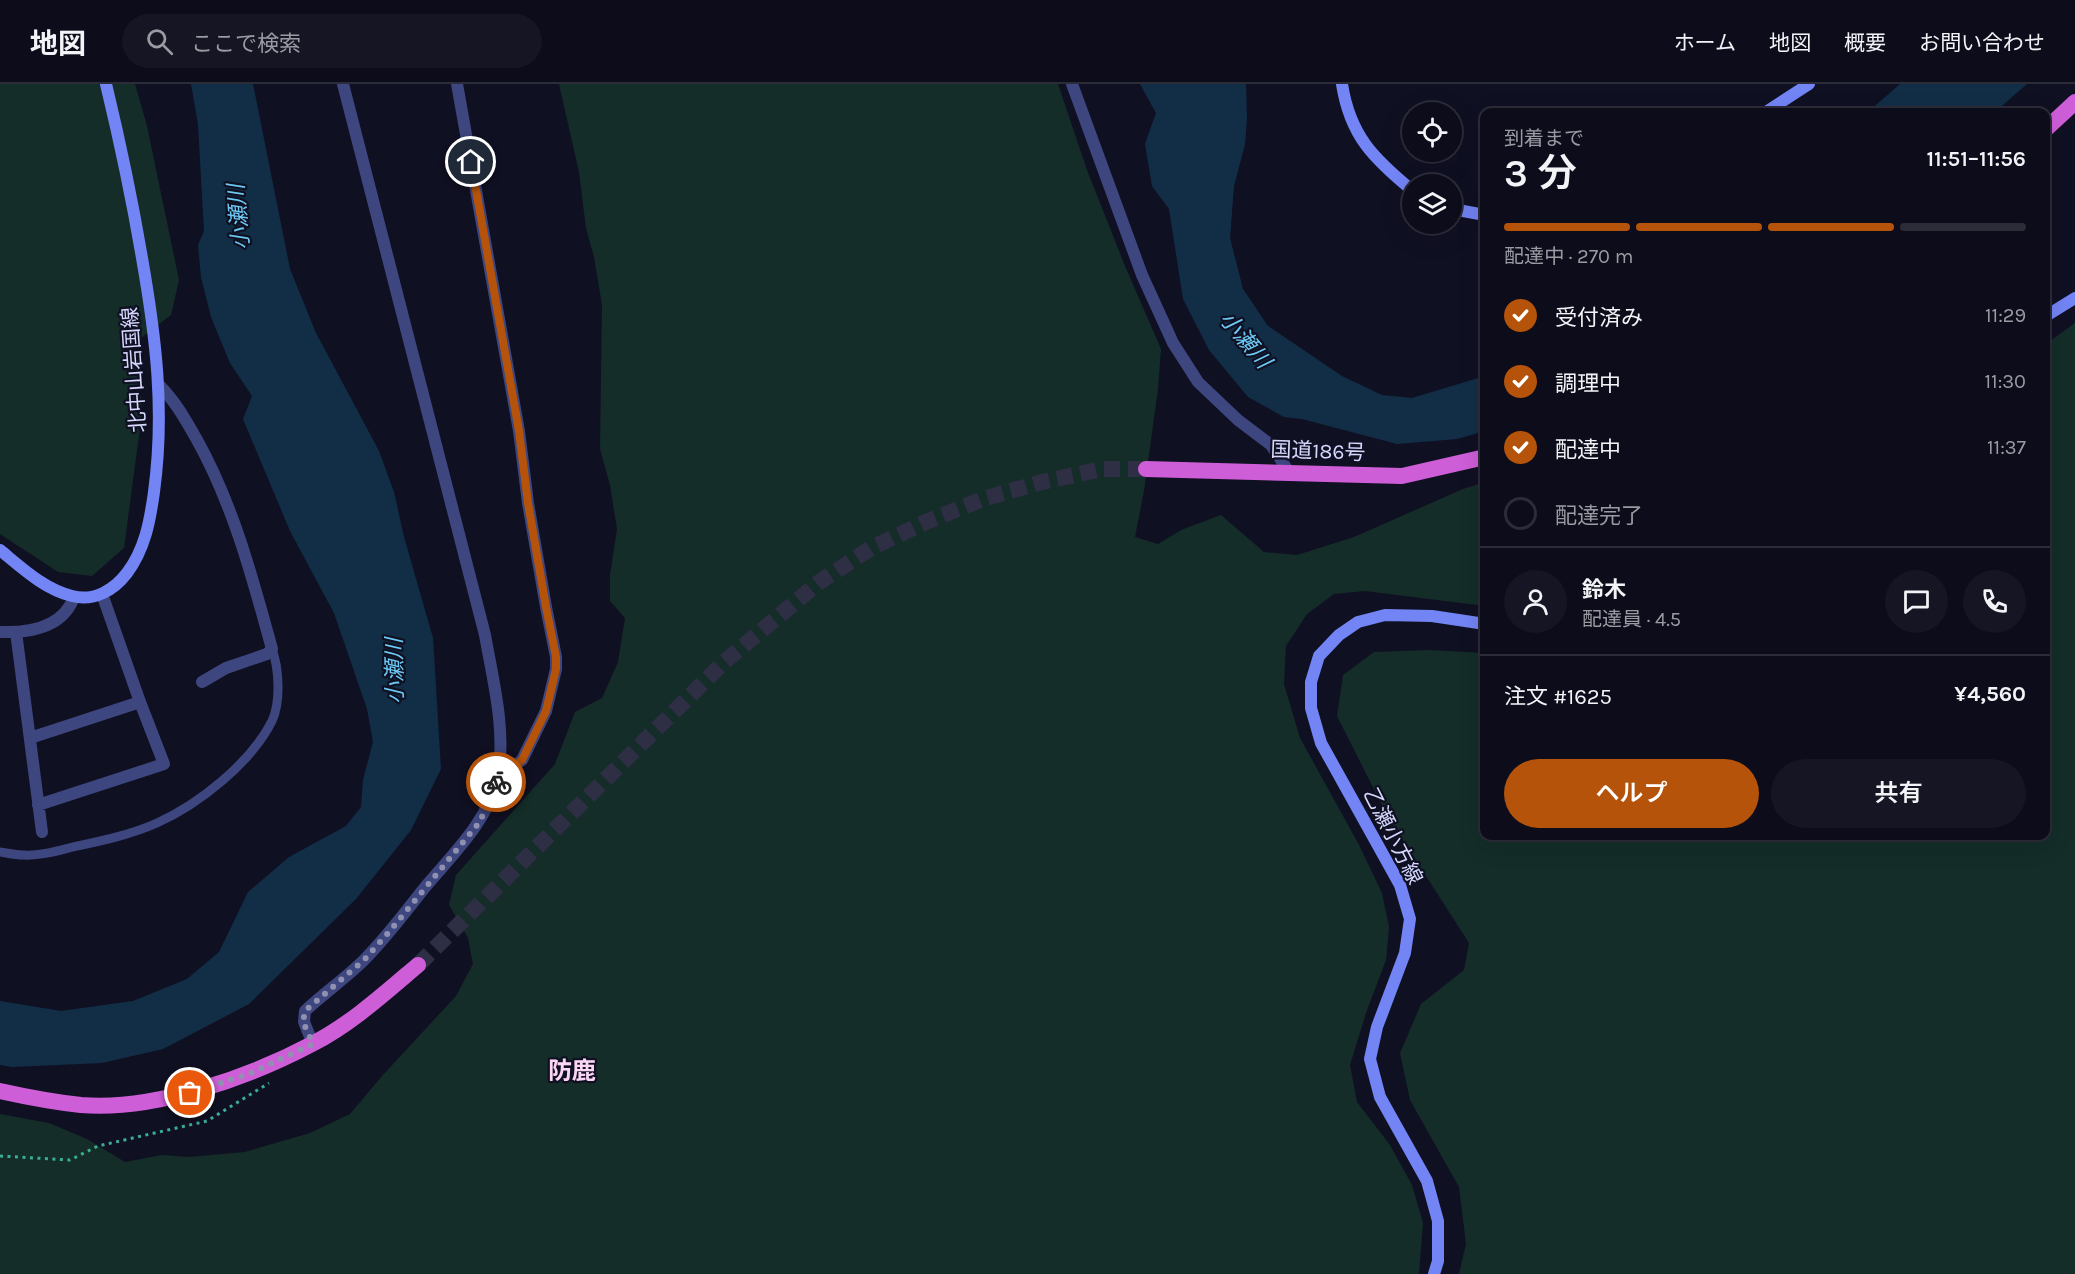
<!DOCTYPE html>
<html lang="ja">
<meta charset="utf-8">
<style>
:root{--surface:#0c0c1a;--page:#151523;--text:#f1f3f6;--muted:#9a9ba2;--line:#2c2c39;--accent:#b45309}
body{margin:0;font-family:Karla,"Noto Sans JP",sans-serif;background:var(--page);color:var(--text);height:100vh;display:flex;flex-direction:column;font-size:22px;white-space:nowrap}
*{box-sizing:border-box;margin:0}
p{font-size:20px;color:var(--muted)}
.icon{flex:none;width:33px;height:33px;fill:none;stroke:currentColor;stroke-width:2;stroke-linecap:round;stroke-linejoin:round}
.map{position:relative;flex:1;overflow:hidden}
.sheet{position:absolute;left:1480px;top:24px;width:570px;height:732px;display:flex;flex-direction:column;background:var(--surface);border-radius:12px;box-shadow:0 6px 24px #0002,0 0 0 2px var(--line)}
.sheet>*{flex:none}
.buttons{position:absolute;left:1402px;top:18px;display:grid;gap:12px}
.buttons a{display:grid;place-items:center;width:60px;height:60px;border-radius:50%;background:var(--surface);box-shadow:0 6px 24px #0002,0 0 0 2px var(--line);font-size:30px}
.pin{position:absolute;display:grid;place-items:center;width:51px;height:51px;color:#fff;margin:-26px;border:3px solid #fff;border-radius:50%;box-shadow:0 2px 6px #0007}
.courier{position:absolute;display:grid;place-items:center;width:60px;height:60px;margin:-30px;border:4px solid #b45309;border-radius:50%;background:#fff;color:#222;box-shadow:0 2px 8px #0007}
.overview em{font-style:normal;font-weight:600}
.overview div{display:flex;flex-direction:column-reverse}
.overview{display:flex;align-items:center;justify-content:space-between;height:102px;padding:0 24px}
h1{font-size:39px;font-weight:600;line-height:45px}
.bar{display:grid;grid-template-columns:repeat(4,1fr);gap:9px 6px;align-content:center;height:72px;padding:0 24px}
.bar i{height:8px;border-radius:4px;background:var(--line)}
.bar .current{background:var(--accent)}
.bar p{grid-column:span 4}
.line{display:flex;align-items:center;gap:15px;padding:0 24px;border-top:2px solid var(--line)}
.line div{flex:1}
.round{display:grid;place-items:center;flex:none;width:63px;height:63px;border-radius:32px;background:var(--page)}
ol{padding:0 24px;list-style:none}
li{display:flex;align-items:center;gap:18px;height:66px}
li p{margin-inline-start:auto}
li .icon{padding:6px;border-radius:50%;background:var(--accent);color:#fff;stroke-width:4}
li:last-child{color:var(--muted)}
li i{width:33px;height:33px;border:3px solid var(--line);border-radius:50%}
.button{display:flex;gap:12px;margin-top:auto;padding:12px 24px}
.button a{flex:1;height:69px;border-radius:36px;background:var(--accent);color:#fff;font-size:24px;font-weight:600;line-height:69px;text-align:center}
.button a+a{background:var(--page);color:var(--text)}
header{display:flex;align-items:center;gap:36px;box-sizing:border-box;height:84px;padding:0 30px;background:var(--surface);border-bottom:2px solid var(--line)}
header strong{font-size:28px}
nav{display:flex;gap:33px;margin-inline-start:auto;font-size:21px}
.search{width:420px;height:54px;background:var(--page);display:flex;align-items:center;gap:15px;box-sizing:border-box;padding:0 21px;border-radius:33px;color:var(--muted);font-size:22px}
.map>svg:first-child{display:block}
.green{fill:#142d28}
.water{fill:#122e46}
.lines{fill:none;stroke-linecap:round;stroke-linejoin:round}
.trunk-tunnel{stroke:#2e2e44;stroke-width:16;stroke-dasharray:16 8;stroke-linecap:butt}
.path{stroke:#38ae94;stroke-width:3;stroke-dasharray:3 4.5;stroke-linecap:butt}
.service{stroke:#3e467f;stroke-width:9}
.minor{stroke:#3e467f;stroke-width:12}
.tertiary{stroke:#3e467f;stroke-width:12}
.secondary{stroke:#7384f5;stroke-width:12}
.trunk{stroke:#ce5ed8;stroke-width:16}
.done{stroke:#9091b0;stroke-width:6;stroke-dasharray:0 10.8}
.route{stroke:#b45309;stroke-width:8}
.labels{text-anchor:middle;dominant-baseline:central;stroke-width:4.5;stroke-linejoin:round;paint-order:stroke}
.street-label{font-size:21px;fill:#d5d7fc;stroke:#101023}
.water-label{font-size:22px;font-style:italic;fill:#6bcaf4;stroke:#101023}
.quarter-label{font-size:24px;font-weight:bold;fill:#fcd7f4;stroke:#101023}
</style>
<header>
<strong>地図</strong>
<div class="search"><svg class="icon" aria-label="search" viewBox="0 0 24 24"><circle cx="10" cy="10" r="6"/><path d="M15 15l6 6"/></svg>ここで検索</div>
<nav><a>ホーム</a><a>地図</a><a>概要</a><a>お問い合わせ</a></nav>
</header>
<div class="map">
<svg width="2075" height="1190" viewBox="0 0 2075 1190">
<rect width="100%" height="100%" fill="#101023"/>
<path class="green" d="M 0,0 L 135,0 L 147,42 L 179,196 L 171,231 L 137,257 L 142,329 L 124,464 L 92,492 L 58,488 L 0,450 Z
M 559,0 L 1058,0 L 1087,86 L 1125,182 L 1161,265 L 1158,305 L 1144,407 L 1135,453 L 1158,460 L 1181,446 L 1221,431 L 1264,468 L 1297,471 L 1354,453 L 1463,405 L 1485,398 L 1485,522 L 1365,507 L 1334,510 L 1307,530 L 1286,562 L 1284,600 L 1300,654 L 1358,759 L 1382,809 L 1389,843 L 1386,876 L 1366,929 L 1350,981 L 1357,1018 L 1390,1061 L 1412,1101 L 1423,1139 L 1419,1190 L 0,1190 L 0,1030 L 49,1039 L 87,1055 L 125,1078 L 162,1071 L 189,1073 L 245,1068 L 310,1049 L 350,1030 L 382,992 L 456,912 L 473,880 L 468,854 L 449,821 L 456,791 L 555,680 L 575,628 L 602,614 L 618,578 L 625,534 L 610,517 L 610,491 L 617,445 L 610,401 L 600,365 L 602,221 L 594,173 L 586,144 L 579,88 Z
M 2075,239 L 2075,1190 L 1459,1190 L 1466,1160 L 1459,1103 L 1410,1016 L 1400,969 L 1421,920 L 1464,886 L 1469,859 L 1388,733 L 1337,632 L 1343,591 L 1374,568 L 1428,566 L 1485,569 L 1485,752 L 2046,752 L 2046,260 Z"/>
<path class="water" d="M 191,0 L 253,0 L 290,185 L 316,249 L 379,367 L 394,408 L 404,453 L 433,554 L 441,685 L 411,746 L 356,815 L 249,920 L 163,965 L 102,979 L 12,983 L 0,981 L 0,917 L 61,927 L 133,917 L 187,895 L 219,868 L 248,808 L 289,773 L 346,742 L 361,723 L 363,696 L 373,658 L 367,625 L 334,529 L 290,447 L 243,335 L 252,312 L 230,279 L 211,233 L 201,193 L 198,161 L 204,147 L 198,40 Z
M 1140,0 L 1246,0 L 1247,34 L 1245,60 L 1234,102 L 1230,154 L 1243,205 L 1268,242 L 1342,292 L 1382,311 L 1412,314 L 1485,292 L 1485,347 L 1457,355 L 1397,360 L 1302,335 L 1284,333 L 1248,313 L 1209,266 L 1183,215 L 1169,125 L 1152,102 L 1145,60 L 1156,29 Z
M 1900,0 L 2027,0 L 1995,28 L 1868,28 Z"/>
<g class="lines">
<path class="trunk-tunnel" d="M 418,881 L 723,579 L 818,499 L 871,464 L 926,438 L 983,415 L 1042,398 L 1102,385 L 1146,385"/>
<path class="path" d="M 0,1072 L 70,1076 L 98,1062 L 207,1037 L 269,999"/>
<path class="service" d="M 0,768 C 7,769 15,771 23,771 C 40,772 57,767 73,763 C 101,757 130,751 157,739 C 199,720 251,679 272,637 C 281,618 279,584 272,565"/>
<path class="minor" d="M 457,0 L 519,347 L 528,419 L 546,523 L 556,573 L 556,585 L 546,627 L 522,676 L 507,687 L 498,692
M 160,302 C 175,317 185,335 196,354 C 233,420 252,492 272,565 L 267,570 L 226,584 L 202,598
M 0,548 C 29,549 63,544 74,513
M 16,548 L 42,748
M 30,654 L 140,618
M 38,721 L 164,680 L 140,618 L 102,510"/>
<path class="tertiary" d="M 1072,0 L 1142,191 L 1173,259 L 1198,298 L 1238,336 L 1271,361 L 1289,388
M 313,960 L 304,938 L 305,927 C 324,909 346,894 364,876 C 387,853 406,827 426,802 C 454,769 489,736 498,692 C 506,645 493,597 485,551 L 343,0"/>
<path class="secondary" d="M 1342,0 C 1350,52 1374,75 1413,107
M 1766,28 L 1809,0
M 1452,125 L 1485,131
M 2046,232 L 2075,214
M 0,466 C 22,484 44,505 72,512 C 94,518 114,506 127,489 C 145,465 150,437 154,408 C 165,327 156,254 142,174 C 132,115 120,58 106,0
M 1434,1190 L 1438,1177 L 1438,1137 L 1427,1097 L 1380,1013 L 1370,975 L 1377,943 L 1405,869 L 1410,835 L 1400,801 L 1321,659 L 1311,624 L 1311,598 L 1319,572 L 1339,551 L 1358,538 L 1385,531 L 1432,532 L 1485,540"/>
<path class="trunk" d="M 2046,45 L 2075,18
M 1146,385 L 1402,392 L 1485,373
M 0,1007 C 27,1013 54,1018 81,1021 C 154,1027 248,994 312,960 C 351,940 385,909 418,881"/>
</g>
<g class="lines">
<path class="done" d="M 190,1009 L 251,989 L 313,960 L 303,938 L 305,927 L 364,876 L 389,848 L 478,740 L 490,718 L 496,698"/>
<path class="route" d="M 471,78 L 519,347 L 528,419 L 546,523 L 556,573 L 556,585 L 546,627 L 522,676 L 507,687 L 498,692 L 496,698"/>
</g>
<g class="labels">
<g class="street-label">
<text transform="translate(134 286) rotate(-94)">北中山岩国線</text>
<text transform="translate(1318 367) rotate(2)">国道186号</text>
<text transform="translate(1393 752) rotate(63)">乙瀬小方線</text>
</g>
<g class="water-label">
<text transform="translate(239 133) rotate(-95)">小瀬川</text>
<text transform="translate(1245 256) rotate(50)">小瀬川</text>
<text transform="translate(395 587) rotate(-91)">小瀬川</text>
</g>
<g class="quarter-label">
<text x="572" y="987">防鹿</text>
</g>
</g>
</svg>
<div class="buttons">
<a><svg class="icon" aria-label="locate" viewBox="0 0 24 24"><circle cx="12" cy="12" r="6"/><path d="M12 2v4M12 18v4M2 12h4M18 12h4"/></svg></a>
<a><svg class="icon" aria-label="layers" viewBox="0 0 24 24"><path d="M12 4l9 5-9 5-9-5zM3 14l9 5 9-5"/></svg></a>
</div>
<div class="pin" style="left:190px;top:1009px;background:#ea580c"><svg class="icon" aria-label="bag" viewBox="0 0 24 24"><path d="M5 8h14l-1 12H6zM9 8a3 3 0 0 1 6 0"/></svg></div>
<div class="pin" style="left:471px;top:78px;background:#1f2937"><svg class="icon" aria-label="home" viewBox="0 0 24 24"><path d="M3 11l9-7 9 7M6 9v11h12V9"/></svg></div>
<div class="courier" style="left:496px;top:698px"><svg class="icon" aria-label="bike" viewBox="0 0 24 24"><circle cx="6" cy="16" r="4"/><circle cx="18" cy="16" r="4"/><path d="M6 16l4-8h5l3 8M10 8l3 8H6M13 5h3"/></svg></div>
<section class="sheet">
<div class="overview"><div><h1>3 分</h1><p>到着まで</p></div><em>11:51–11:56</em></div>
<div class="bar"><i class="current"></i><i class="current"></i><i class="current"></i><i></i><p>配達中 · 270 m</p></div>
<ol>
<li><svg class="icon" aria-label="check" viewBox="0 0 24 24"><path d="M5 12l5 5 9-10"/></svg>受付済み<p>11:29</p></li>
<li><svg class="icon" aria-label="check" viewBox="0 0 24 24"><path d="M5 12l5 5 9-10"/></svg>調理中<p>11:30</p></li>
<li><svg class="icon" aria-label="check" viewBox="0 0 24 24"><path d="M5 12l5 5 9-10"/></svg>配達中<p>11:37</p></li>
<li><i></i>配達完了</li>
</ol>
<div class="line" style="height:108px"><a class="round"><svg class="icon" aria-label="person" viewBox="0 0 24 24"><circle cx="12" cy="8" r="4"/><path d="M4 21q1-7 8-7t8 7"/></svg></a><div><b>鈴木</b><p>配達員 · 4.5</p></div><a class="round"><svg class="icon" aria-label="chat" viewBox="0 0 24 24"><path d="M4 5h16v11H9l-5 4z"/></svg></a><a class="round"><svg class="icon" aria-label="phone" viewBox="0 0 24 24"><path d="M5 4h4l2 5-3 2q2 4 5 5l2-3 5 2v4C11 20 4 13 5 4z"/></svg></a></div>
<div class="line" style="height:78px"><div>注文 #1625</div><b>¥4,560</b></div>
<div class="button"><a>ヘルプ</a><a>共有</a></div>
</section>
</div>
